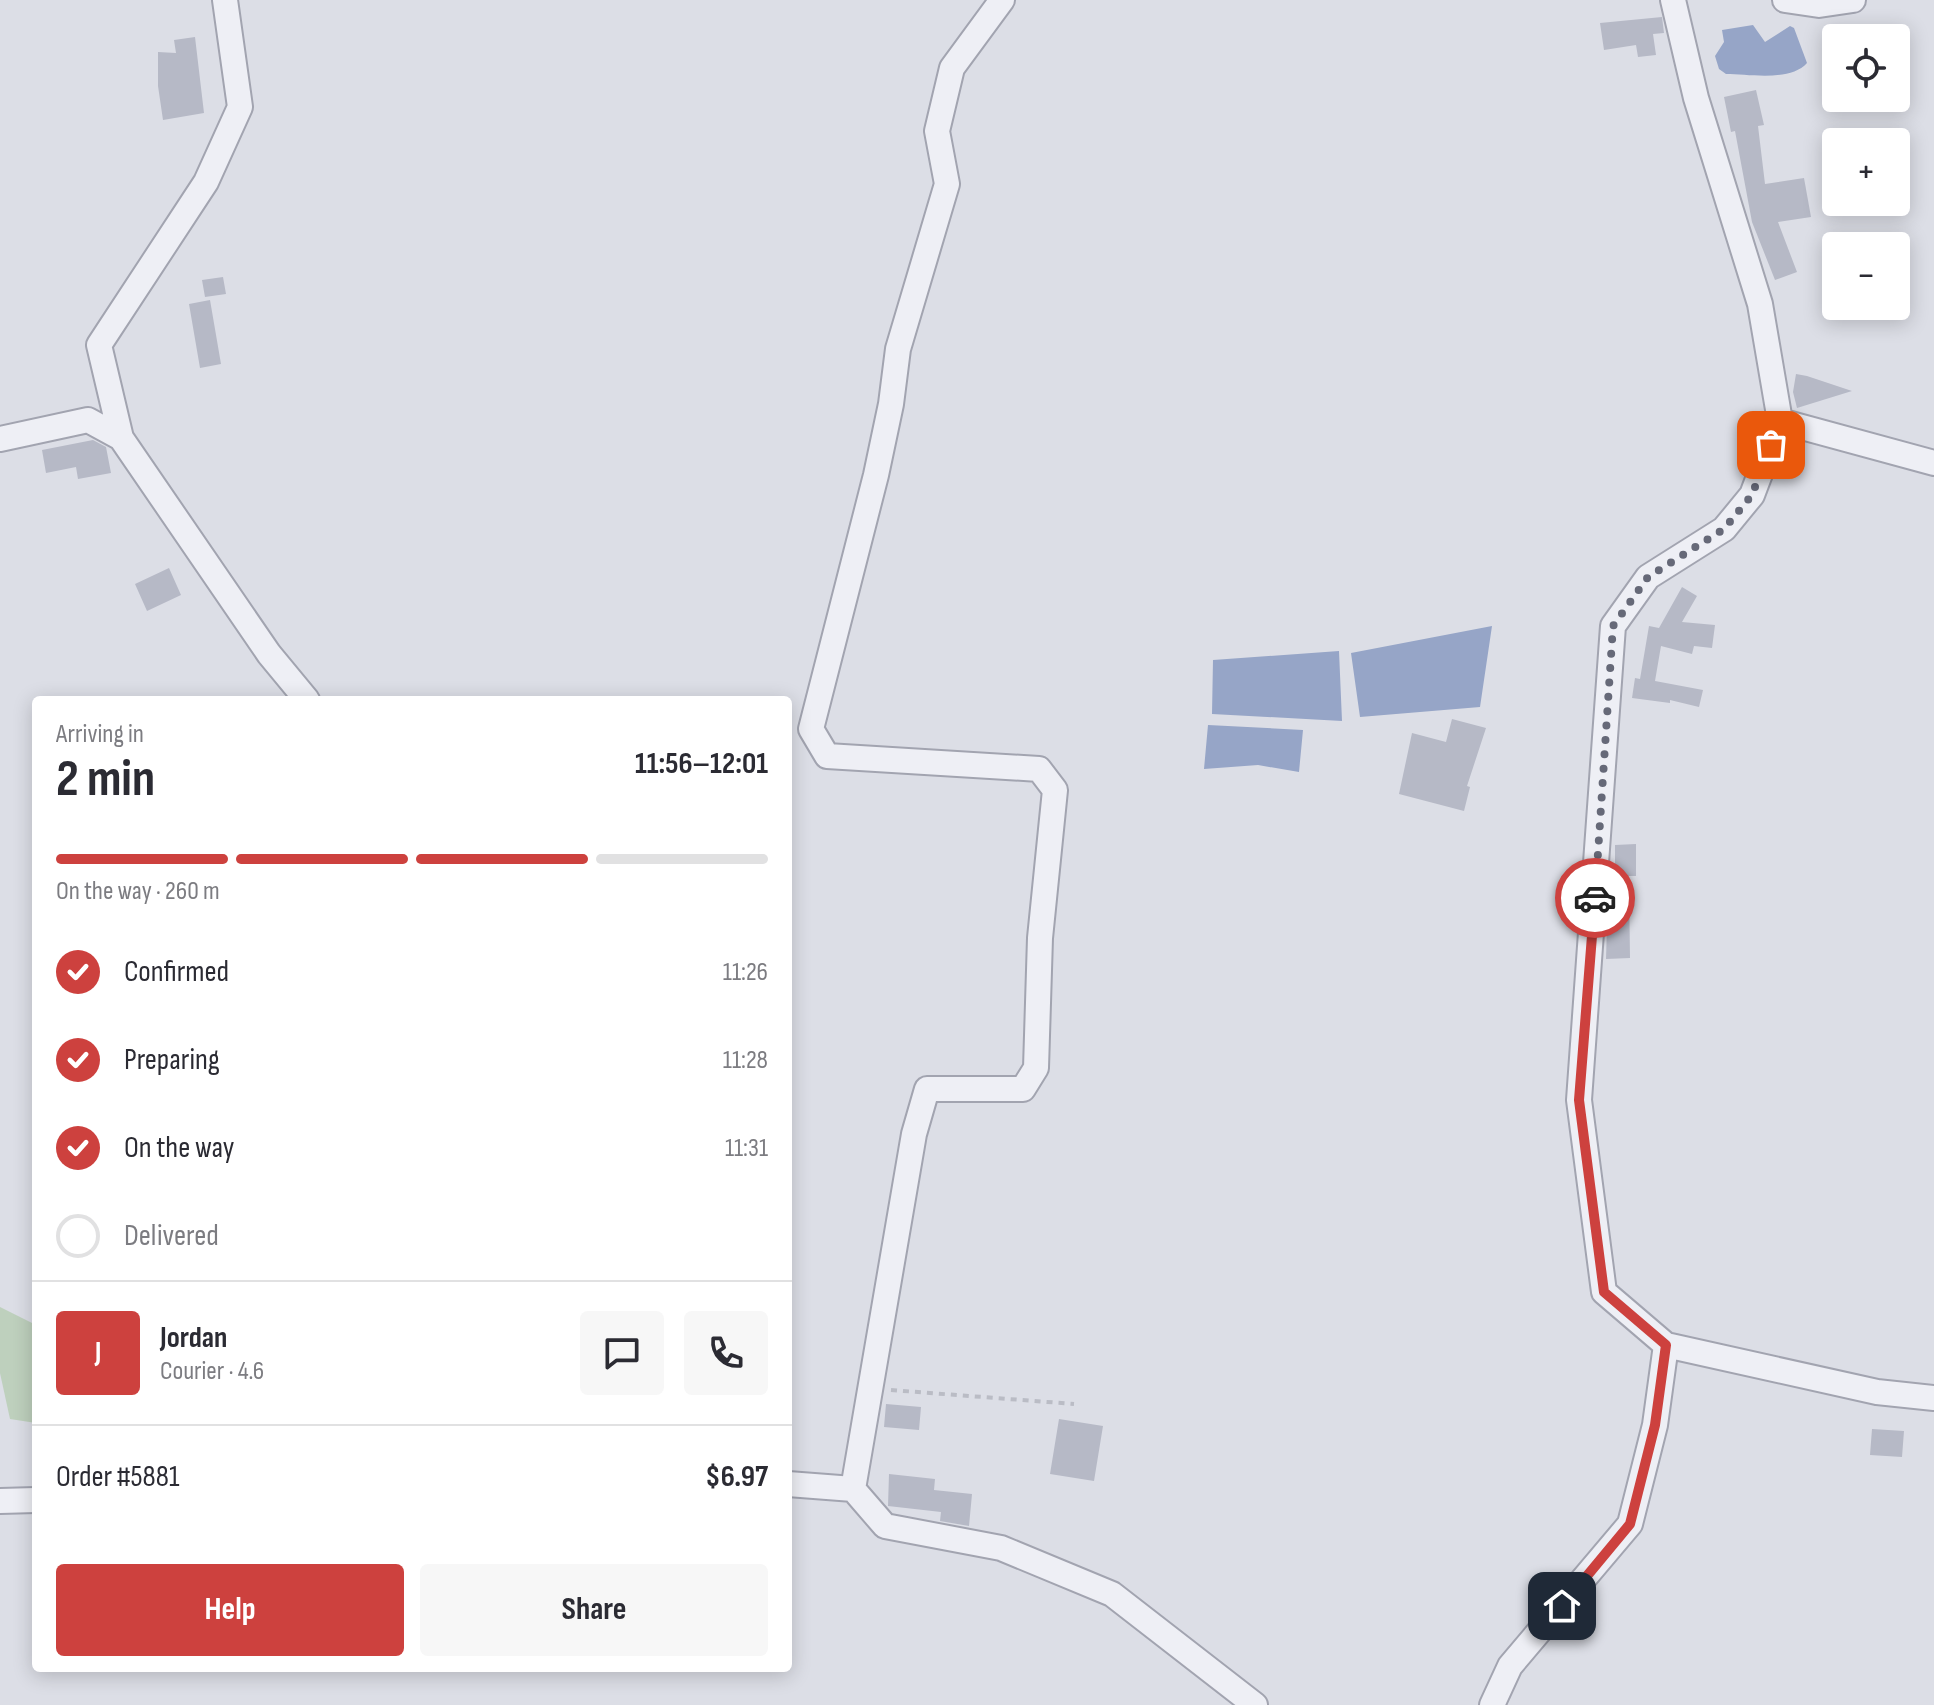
<!DOCTYPE html>
<meta charset="utf-8">
<style>
:root{--surface:#fff;--page:#f7f7f7;--text:#2b2b33;--muted:#7c7c81;--line:#e1e1e2;--accent:#cd413e}
body{margin:0;font-family:"Sofia Sans Condensed",sans-serif;background:var(--page);color:var(--text);height:100vh;display:flex;flex-direction:column;font-size:30px;white-space:nowrap}
*{box-sizing:border-box;margin:0}
p{font-size:26px;color:var(--muted)}
.icon{flex:none;width:44px;height:44px;fill:none;stroke:currentColor;stroke-width:2;stroke-linecap:round;stroke-linejoin:round}
.map{position:relative;flex:1;overflow:hidden}
.details{position:absolute;left:32px;top:696px;width:760px;height:976px;display:flex;flex-direction:column;background:var(--surface);border-radius:8px;box-shadow:0 4px 20px #0003}
.details>*{flex:none}
.tools{position:absolute;left:1822px;top:24px;display:grid;gap:16px}
.tools a{display:grid;place-items:center;width:88px;height:88px;border-radius:8px;background:var(--surface);box-shadow:0 4px 20px #0003;font-size:40px}
.pin{position:absolute;display:grid;place-items:center;width:68px;height:68px;color:#fff;margin:-34px;border-radius:16px;box-shadow:0 4px 12px #0006}
.courier{position:absolute;display:grid;place-items:center;width:80px;height:80px;margin:-40px;border:6px solid #cd413e;border-radius:50%;background:#fff;color:#222;box-shadow:0 2px 10px #0007}
.overview em{font-style:normal;font-weight:700}
.overview div{display:flex;flex-direction:column-reverse}
.overview{display:flex;align-items:center;justify-content:space-between;height:136px;padding:0 24px}
h1{font-size:52px;font-weight:700;line-height:60px}
.bar{display:grid;grid-template-columns:repeat(4,1fr);gap:12px 8px;align-content:center;height:96px;padding:0 24px}
.bar i{height:10px;border-radius:6px;background:var(--line)}
.bar .selected{background:var(--accent)}
.bar p{grid-column:span 4}
.line{display:flex;align-items:center;gap:20px;padding:0 24px;border-top:2px solid var(--line)}
.line div{flex:1}
.round{display:grid;place-items:center;flex:none;width:84px;height:84px;border-radius:8px;background:var(--page)}
ol{padding:0 24px;list-style:none}
li{display:flex;align-items:center;gap:24px;height:88px}
li p{margin-inline-start:auto}
li .icon{padding:8px;border-radius:50%;background:var(--accent);color:#fff;stroke-width:4}
li:last-child{color:var(--muted)}
li i{width:44px;height:44px;border:4px solid var(--line);border-radius:50%}
.button{display:flex;gap:16px;margin-top:auto;padding:16px 24px}
.button a{flex:1;height:92px;border-radius:8px;background:var(--accent);color:#fff;font-size:32px;font-weight:700;line-height:92px;text-align:center}
.button a+a{background:var(--page);color:var(--text)}
.map>svg:first-child{display:block}
.green{fill:#bed0bd}
.water{fill:#96a5c7}
.building{fill:#b6b9c6}
.lines{fill:none;stroke-linecap:round;stroke-linejoin:round}
.street-casing{stroke:#a2a4b0;stroke-width:28}
.path{stroke:#babcc5;stroke-width:4;stroke-dasharray:6 6;stroke-linecap:butt}
.street{stroke:#eeeff5;stroke-width:24}
.done{stroke:#666978;stroke-width:8;stroke-dasharray:0 14.4}
.route{stroke:#cd413e;stroke-width:10}
</style>
<div class="map">
<svg width="1934" height="1705" viewBox="0 0 1934 1705">
<rect width="100%" height="100%" fill="#dcdee6"/>
<path class="green" d="M 0,1307 L 36,1325 L 36,1423 L 10,1419 L 0,1373 Z"/>
<path class="water" d="M 1753,25 L 1765,42 L 1790,26 L 1794,28 L 1807,63 C 1790,82 1749,74 1726,74 L 1719,69 L 1715,56 L 1724,42 L 1722,30 Z
M 1492,626 L 1480,707 L 1360,717 L 1351,653 Z
M 1339,651 L 1342,721 L 1212,714 L 1213,660 Z
M 1208,725 L 1303,730 L 1299,772 L 1258,765 L 1204,769 Z"/>
<path class="building" d="M 1662,17 L 1664,33 L 1653,34 L 1656,55 L 1638,57 L 1636,45 L 1604,50 L 1600,23 Z
M 195,37 L 204,113 L 163,120 L 158,86 L 158,52 L 176,53 L 174,40 Z
M 1756,90 L 1764,125 L 1758,126 L 1765,184 L 1804,178 L 1811,217 L 1778,222 L 1797,272 L 1775,280 L 1752,222 L 1735,131 L 1731,132 L 1724,97 Z
M 223,277 L 226,294 L 205,297 L 202,280 Z
M 210,300 L 221,364 L 200,368 L 189,304 Z
M 1796,374 L 1807,376 L 1852,391 L 1797,408 L 1793,392 Z
M 93,440 L 106,447 L 111,473 L 78,479 L 76,467 L 46,473 L 42,450 Z
M 169,568 L 181,595 L 147,611 L 135,584 Z
M 1682,587 L 1697,596 L 1682,622 L 1715,625 L 1712,648 L 1694,646 L 1692,654 L 1661,646 L 1655,681 L 1703,690 L 1699,707 L 1670,700 L 1670,703 L 1632,698 L 1635,678 L 1640,679 L 1649,626 L 1659,628 Z
M 1452,719 L 1486,728 L 1467,786 L 1470,787 L 1464,811 L 1399,794 L 1412,733 L 1446,742 Z
M 1636,844 L 1636,876 L 1615,876 L 1615,845 Z
M 1612,885 L 1629,885 L 1630,958 L 1606,959 L 1607,926 L 1612,926 Z
M 886,1404 L 921,1407 L 919,1430 L 884,1427 Z
M 1059,1419 L 1103,1426 L 1094,1481 L 1050,1474 Z
M 1872,1429 L 1904,1431 L 1902,1457 L 1870,1455 Z
M 889,1474 L 935,1479 L 934,1490 L 972,1494 L 969,1526 L 940,1521 L 941,1512 L 888,1506 Z"/>
<g class="lines">
<g class="street-casing">
<path id="street" d="M 225,0 L 240,107 L 206,182 L 99,345 L 121,438 L 269,654 L 307,700
M 1673,0 L 1696,98 L 1760,304 L 1780,421 L 1934,463
M 1785,0 L 1819,5 L 1853,0
M 0,439 L 88,420 L 121,438
M 1666,1345 L 1877,1392 L 1934,1398
M 788,1484 L 853,1489 L 885,1526 L 1001,1548 L 1112,1594 L 1255,1705
M 853,1489 L 914,1134 L 927,1089 L 1023,1089 L 1036,1068 L 1040,938 L 1055,790 L 1039,769 L 827,756 L 811,729 L 876,475 L 891,404 L 898,349 L 947,184 L 937,131 L 952,68 L 1002,0
M 0,1501 L 36,1500
M 1492,1705 L 1510,1666 L 1630,1524 L 1655,1425 L 1666,1345 L 1604,1292 L 1579,1100 L 1613,626 L 1648,577 L 1724,529 L 1752,495 L 1780,421"/>
</g>
<path class="path" d="M 891,1390 L 1074,1404"/>
<use href="#street" class="street"/>
</g>
<g class="lines">
<path class="done" d="M 1595,898 L 1613,626 L 1648,577 L 1724,529 L 1752,495 L 1771,445"/>
<path class="route" d="M 1562,1606 L 1630,1524 L 1655,1425 L 1666,1345 L 1604,1292 L 1579,1100 L 1595,898"/>
</g>
</svg>
<div class="tools">
<a><svg class="icon" aria-label="locate" viewBox="0 0 24 24"><circle cx="12" cy="12" r="6"/><path d="M12 2v4M12 18v4M2 12h4M18 12h4"/></svg></a>
<a>+</a>
<a>−</a>
</div>
<div class="pin" style="left:1771px;top:445px;background:#ea580c"><svg class="icon" aria-label="bag" viewBox="0 0 24 24"><path d="M5 8h14l-1 12H6zM9 8a3 3 0 0 1 6 0"/></svg></div>
<div class="pin" style="left:1562px;top:1606px;background:#1f2937"><svg class="icon" aria-label="home" viewBox="0 0 24 24"><path d="M3 11l9-7 9 7M6 9v11h12V9"/></svg></div>
<div class="courier" style="left:1595px;top:898px"><svg class="icon" aria-label="car" viewBox="0 0 24 24"><path d="M5 17H2v-5l4-1 3-4h7l3 4 3 1v5h-3M9 17h6M6 11h13"/><circle cx="7" cy="17" r="2"/><circle cx="17" cy="17" r="2"/></svg></div>
<section class="details">
<div class="overview"><div><h1>2 min</h1><p>Arriving in</p></div><em>11:56–12:01</em></div>
<div class="bar"><i class="selected"></i><i class="selected"></i><i class="selected"></i><i></i><p>On the way · 260 m</p></div>
<ol>
<li><svg class="icon" aria-label="check" viewBox="0 0 24 24"><path d="M5 12l5 5 9-10"/></svg>Confirmed<p>11:26</p></li>
<li><svg class="icon" aria-label="check" viewBox="0 0 24 24"><path d="M5 12l5 5 9-10"/></svg>Preparing<p>11:28</p></li>
<li><svg class="icon" aria-label="check" viewBox="0 0 24 24"><path d="M5 12l5 5 9-10"/></svg>On the way<p>11:31</p></li>
<li><i></i>Delivered</li>
</ol>
<div class="line" style="height:144px"><b class="round" style="background:var(--accent);color:#fff">J</b><div><b>Jordan</b><p>Courier · 4.6</p></div><a class="round"><svg class="icon" aria-label="chat" viewBox="0 0 24 24"><path d="M4 5h16v11H9l-5 4z"/></svg></a><a class="round"><svg class="icon" aria-label="phone" viewBox="0 0 24 24"><path d="M5 4h4l2 5-3 2q2 4 5 5l2-3 5 2v4C11 20 4 13 5 4z"/></svg></a></div>
<div class="line" style="height:104px"><div>Order #5881</div><b>$6.97</b></div>
<div class="button"><a>Help</a><a>Share</a></div>
</section>
</div>
